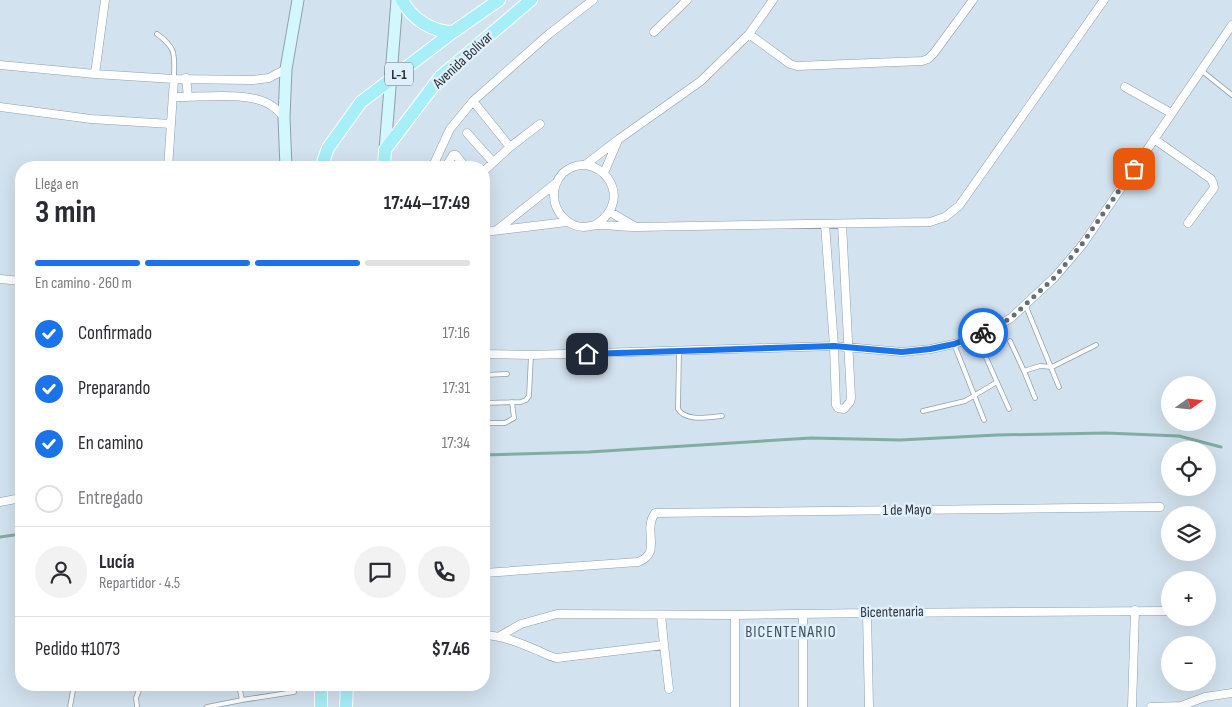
<!DOCTYPE html>
<html lang="es">
<meta charset="utf-8">
<style>
:root{--surface:#fff;--page:#f2f2f3;--text:#2b2b33;--muted:#7c7c81;--line:#e1e1e2;--accent:#1a73e8}
body{margin:0;font-family:"Sofia Sans Condensed",sans-serif;background:var(--page);color:var(--text);height:100vh;display:flex;flex-direction:column;font-size:19px;white-space:nowrap}
*{box-sizing:border-box;margin:0}
p{font-size:16px;color:var(--muted)}
.icon{flex:none;width:28px;height:28px;fill:none;stroke:currentColor;stroke-width:2;stroke-linecap:round;stroke-linejoin:round}
.map{position:relative;flex:1;overflow:hidden}
.drawer{position:absolute;left:15px;top:161px;width:475px;height:530px;display:flex;flex-direction:column;background:var(--surface);border-radius:20px;box-shadow:0 5px 20px #0002}
.drawer>*{flex:none}
.needle{width:32px;rotate:75deg}
.fabs{position:absolute;left:1161px;top:376px;display:grid;gap:10px}
.fabs a{display:grid;place-items:center;width:55px;height:55px;border-radius:50%;background:var(--surface);box-shadow:0 5px 20px #0002;font-size:25px}
.pin{position:absolute;display:grid;place-items:center;width:42px;height:42px;color:#fff;margin:-21px;border-radius:10px;box-shadow:0 2px 8px #0006}
.courier{position:absolute;display:grid;place-items:center;width:50px;height:50px;margin:-25px;border:4px solid #1a73e8;border-radius:50%;background:#fff;color:#222;box-shadow:0 1px 6px #0007}
.headline em{font-style:normal;font-weight:700}
.headline div{display:flex;flex-direction:column-reverse}
.headline{display:flex;align-items:center;justify-content:space-between;height:85px;padding:0 20px}
h1{font-size:32px;font-weight:700;line-height:38px}
.bar{display:grid;grid-template-columns:repeat(4,1fr);gap:8px 5px;align-content:center;height:60px;padding:0 20px}
.bar i{height:6px;border-radius:4px;background:var(--line)}
.bar .selected{background:var(--accent)}
.bar p{grid-column:span 4}
.line{display:flex;align-items:center;gap:12px;padding:0 20px;border-top:1px solid var(--line)}
.line div{flex:1}
.round{display:grid;place-items:center;flex:none;width:52px;height:52px;border-radius:26px;background:var(--page)}
ol{padding:0 20px;list-style:none}
li{display:flex;align-items:center;gap:15px;height:55px}
li p{margin-inline-start:auto}
li .icon{padding:5px;border-radius:50%;background:var(--accent);color:#fff;stroke-width:4}
li:last-child{color:var(--muted)}
li i{width:28px;height:28px;border:2px solid var(--line);border-radius:50%}
.map>svg:first-child{display:block}
.lines{fill:none;stroke-linecap:round;stroke-linejoin:round}
.stream{stroke:#80aea1;stroke-width:3}
.lane-casing{stroke:#909faa;stroke-width:5.5}
.street-casing{stroke:#909faa;stroke-width:9}
.secondary-casing{stroke:#909faa;stroke-width:13}
.primary-casing{stroke:#fff;stroke-width:14}
.lane{stroke:#fff;stroke-width:4}
.street{stroke:#fff;stroke-width:8}
.secondary{stroke:#d2f7fc;stroke-width:11}
.primary{stroke:#a6eef8;stroke-width:12}
.done{stroke:#656f76;stroke-width:5;stroke-dasharray:0 9}
.route{stroke:#1a73e8;stroke-width:6}
.labels{text-anchor:middle;dominant-baseline:central;stroke-width:5;stroke-linejoin:round;paint-order:stroke}
.shield{fill:#dfeffc;stroke:#616a71;stroke-width:1}
.shield-label{font-size:14px;font-weight:bold;fill:#2b3136}
.street-label{font-size:15px;fill:#2b3136;stroke:#dfeffc}
.neighbourhood-label{font-size:16px;letter-spacing:1px;fill:#414f59;stroke:#dfeffc}
</style>
<div class="map">
<svg width="1232" height="707" viewBox="0 0 1232 707">
<rect width="100%" height="100%" fill="#d2e2ee"/>
<g class="lines">
<path class="stream" d="M 484,455 L 589,452 L 811,438 L 900,440 L 997,435 L 1106,433 L 1179,436 L 1221,447
M 0,537 L 21,534"/>
<g class="lane-casing">
<path id="lane" d="M 157,34 C 178,49 174,56 174,79
M 1202,71 L 1232,95
M 1025,304 L 1059,387
M 1010,341 L 1024,371 L 1040,366 L 1052,367 L 1096,345
M 954,344 L 984,420
M 679,351 L 678,409 C 686,422 708,417 722,416
M 984,353 L 1009,409
M 1024,371 L 1035,398
M 484,375 L 507,374
M 484,403 L 521,402 L 526,400 L 529,396 L 531,355
M 923,411 L 965,401 L 997,382
M 484,423 L 505,423 L 514,418 L 512,402
M 239,685 L 242,700 L 294,692
M 70,707 L 74,685
M 137,707 L 136,698 L 141,685
M 207,707 L 242,700"/>
</g>
<g class="street-casing">
<path id="street" d="M 105,0 L 95,74 L 174,79 L 253,80 L 269,78 L 286,69
M 654,32 L 687,0
M 749,34 L 790,64 L 797,66 L 922,61 L 928,59 L 934,53 L 973,0
M 0,65 L 95,74
M 186,78 L 188,97
M 1125,87 L 1171,113
M 173,97 C 199,98 250,90 272,106 C 277,109 280,113 284,117
M 473,101 L 510,147 L 540,124
M 0,107 L 91,119 L 171,124
M 467,133 L 493,162
M 1154,139 L 1211,179 L 1213,183 L 1214,188 L 1188,223
M 585,165 L 619,139 L 701,81 L 749,34 L 773,0
M 168,168 L 174,79
M 432,168 L 450,129 L 473,101 L 549,34 L 593,0
M 445,168 L 453,155 L 456,155 L 466,168
M 484,171 L 510,147
M 604,173 L 618,140
M 610,212 L 634,226
M 825,224 L 834,346 L 836,405 L 838,408 L 844,409 L 850,402 L 851,398 L 842,224
M 595,225 C 639,198 596,145 563,173 C 557,179 553,189 554,197 C 555,212 567,226 583,227 C 588,227 593,225 598,225 C 611,225 623,227 636,227 L 930,222 L 945,217 L 959,206 L 1104,0
M 497,230 L 556,183
M 484,232 L 567,222
M 0,279 L 21,281
M 484,354 L 531,355 L 834,346 L 902,352 L 931,349 L 954,344 L 979,336 L 1011,318 L 1055,277 L 1083,244 L 1232,25
M 0,502 L 21,498
M 484,573 L 638,562 C 663,553 642,531 655,513 L 1160,507
M 867,613 L 869,707
M 484,635 C 504,636 520,643 539,651 C 545,654 550,657 557,658 L 664,645 L 661,615
M 500,636 L 521,624 L 557,614 L 735,615 L 867,613 L 1168,611
M 664,645 L 669,689
M 735,707 L 735,615
M 803,707 L 803,614
M 1132,707 L 1135,610
M 1151,707 L 1181,706 L 1205,697 L 1232,693"/>
</g>
<g class="secondary-casing">
<path id="secondary" d="M 385,150 L 397,0
M 286,168 L 284,117 L 286,69 L 298,0"/>
</g>
<g class="primary-casing">
<path id="primary" d="M 402,0 C 412,19 432,32 453,32
M 321,168 L 328,148 L 361,102 L 453,32 L 499,0
M 384,168 L 385,150 L 441,76 L 531,0
M 321,685 L 321,707
M 346,707 L 347,685"/>
</g>
<use href="#lane" class="lane"/>
<use href="#street" class="street"/>
<use href="#secondary" class="secondary"/>
<use href="#primary" class="primary"/>
</g>
<g class="lines">
<path class="done" d="M 983,333 L 1011,318 L 1055,277 L 1082,244 L 1134,169"/>
<path class="route" d="M 587,354 L 834,346 L 902,352 L 930,349 L 954,344 L 983,333"/>
</g>
<g class="labels">
<rect class="shield" x="385" y="62.5" width="28" height="23" rx="4"/>
<g class="shield-label">
<text x="399" y="74">L-1</text>
</g>
<g class="street-label">
<text transform="translate(463 60) rotate(-43)">Avenida Bolívar</text>
<text transform="translate(907 510) rotate(-1)">1 de Mayo</text>
<text transform="translate(892 612) rotate(-1)">Bicentenaria</text>
</g>
<g class="neighbourhood-label">
<text x="791" y="632">BICENTENARIO</text>
</g>
</g>
</svg>
<div class="fabs">
<a><svg class="needle" viewBox="-14 -14 28 28"><path d="M0-13l5 13h-10z" fill="#e53935"/><path d="M0 13l5-13h-10z" fill="#7c7c81"/></svg></a>
<a><svg class="icon" aria-label="locate" viewBox="0 0 24 24"><circle cx="12" cy="12" r="6"/><path d="M12 2v4M12 18v4M2 12h4M18 12h4"/></svg></a>
<a><svg class="icon" aria-label="layers" viewBox="0 0 24 24"><path d="M12 4l9 5-9 5-9-5zM3 14l9 5 9-5"/></svg></a>
<a>+</a>
<a>−</a>
</div>
<div class="pin" style="left:1134px;top:169px;background:#ea580c"><svg class="icon" aria-label="bag" viewBox="0 0 24 24"><path d="M5 8h14l-1 12H6zM9 8a3 3 0 0 1 6 0"/></svg></div>
<div class="pin" style="left:587px;top:354px;background:#1f2937"><svg class="icon" aria-label="home" viewBox="0 0 24 24"><path d="M3 11l9-7 9 7M6 9v11h12V9"/></svg></div>
<div class="courier" style="left:983px;top:333px"><svg class="icon" aria-label="bike" viewBox="0 0 24 24"><circle cx="6" cy="16" r="4"/><circle cx="18" cy="16" r="4"/><path d="M6 16l4-8h5l3 8M10 8l3 8H6M13 5h3"/></svg></div>
<section class="drawer">
<div class="headline"><div><h1>3 min</h1><p>Llega en</p></div><em>17:44–17:49</em></div>
<div class="bar"><i class="selected"></i><i class="selected"></i><i class="selected"></i><i></i><p>En camino · 260 m</p></div>
<ol>
<li><svg class="icon" aria-label="check" viewBox="0 0 24 24"><path d="M5 12l5 5 9-10"/></svg>Confirmado<p>17:16</p></li>
<li><svg class="icon" aria-label="check" viewBox="0 0 24 24"><path d="M5 12l5 5 9-10"/></svg>Preparando<p>17:31</p></li>
<li><svg class="icon" aria-label="check" viewBox="0 0 24 24"><path d="M5 12l5 5 9-10"/></svg>En camino<p>17:34</p></li>
<li><i></i>Entregado</li>
</ol>
<div class="line" style="height:90px"><a class="round"><svg class="icon" aria-label="person" viewBox="0 0 24 24"><circle cx="12" cy="8" r="4"/><path d="M4 21q1-7 8-7t8 7"/></svg></a><div><b>Lucía</b><p>Repartidor · 4.5</p></div><a class="round"><svg class="icon" aria-label="chat" viewBox="0 0 24 24"><path d="M4 5h16v11H9l-5 4z"/></svg></a><a class="round"><svg class="icon" aria-label="phone" viewBox="0 0 24 24"><path d="M5 4h4l2 5-3 2q2 4 5 5l2-3 5 2v4C11 20 4 13 5 4z"/></svg></a></div>
<div class="line" style="height:65px"><div>Pedido #1073</div><b>$7.46</b></div>
</section>
</div>
